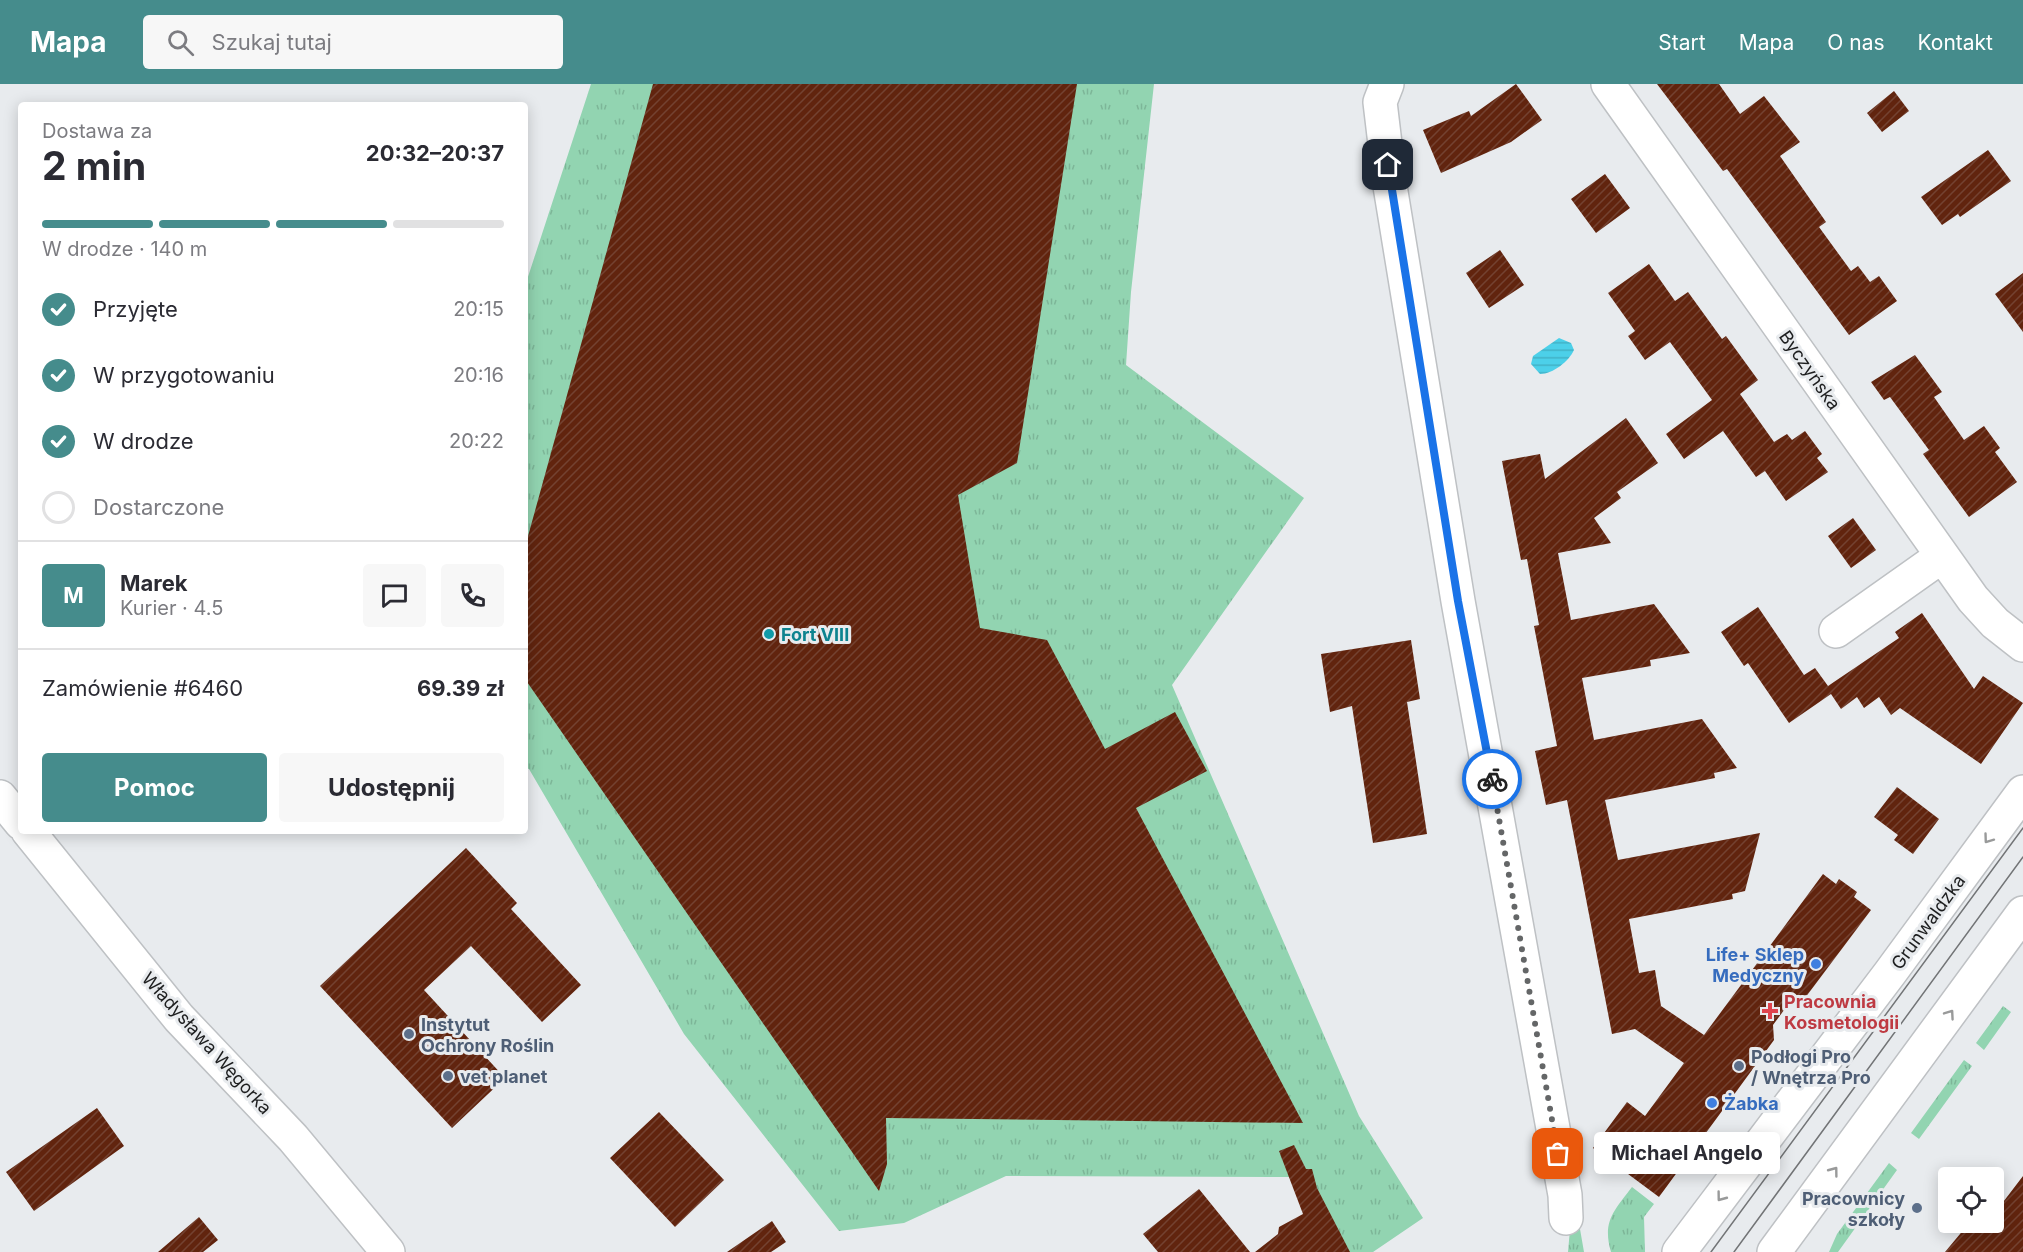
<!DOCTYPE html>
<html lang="pl">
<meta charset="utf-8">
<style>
:root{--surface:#fff;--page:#f7f7f7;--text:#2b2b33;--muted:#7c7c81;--line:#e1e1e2;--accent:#458c8c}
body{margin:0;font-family:Inter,sans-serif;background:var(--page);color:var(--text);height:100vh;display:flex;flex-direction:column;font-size:22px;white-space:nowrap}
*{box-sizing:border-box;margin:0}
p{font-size:20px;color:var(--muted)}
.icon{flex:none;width:33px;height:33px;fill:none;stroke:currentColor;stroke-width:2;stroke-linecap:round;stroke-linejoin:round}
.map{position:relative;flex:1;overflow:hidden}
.side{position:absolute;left:18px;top:18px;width:510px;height:732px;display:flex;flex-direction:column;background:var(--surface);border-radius:6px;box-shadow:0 3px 15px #0003}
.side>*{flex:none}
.buttons{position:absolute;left:1938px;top:1083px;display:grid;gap:12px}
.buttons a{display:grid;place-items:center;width:66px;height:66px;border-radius:6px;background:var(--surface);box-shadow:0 3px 15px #0003;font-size:30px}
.pin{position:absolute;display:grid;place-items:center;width:51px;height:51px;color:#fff;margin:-26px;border-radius:12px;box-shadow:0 3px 9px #0006}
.courier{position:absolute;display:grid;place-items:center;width:60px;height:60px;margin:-30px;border:4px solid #1a73e8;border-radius:50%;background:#fff;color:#222;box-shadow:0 2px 8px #0007}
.bubble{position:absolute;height:42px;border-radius:6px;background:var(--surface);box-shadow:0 3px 15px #0003;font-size:20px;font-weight:700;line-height:42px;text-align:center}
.overview em{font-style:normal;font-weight:700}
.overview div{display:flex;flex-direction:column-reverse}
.overview{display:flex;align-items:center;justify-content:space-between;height:102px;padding:0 24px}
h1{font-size:39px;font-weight:700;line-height:45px}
.bar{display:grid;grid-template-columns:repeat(4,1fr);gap:9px 6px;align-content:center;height:72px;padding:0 24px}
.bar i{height:8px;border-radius:4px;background:var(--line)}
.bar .selected{background:var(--accent)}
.bar p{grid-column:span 4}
.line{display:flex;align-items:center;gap:15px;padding:0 24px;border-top:2px solid var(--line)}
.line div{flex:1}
.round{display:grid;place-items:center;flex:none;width:63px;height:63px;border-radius:6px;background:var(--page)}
ol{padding:0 24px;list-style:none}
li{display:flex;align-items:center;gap:18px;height:66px}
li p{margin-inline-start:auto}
li .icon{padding:6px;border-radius:50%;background:var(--accent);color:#fff;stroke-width:4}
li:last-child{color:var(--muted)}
li i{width:33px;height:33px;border:3px solid var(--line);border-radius:50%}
.action{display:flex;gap:12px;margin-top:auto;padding:12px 24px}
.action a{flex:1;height:69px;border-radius:6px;background:var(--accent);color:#fff;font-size:24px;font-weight:700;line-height:69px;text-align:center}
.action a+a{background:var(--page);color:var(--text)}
header{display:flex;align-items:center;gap:36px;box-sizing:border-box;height:84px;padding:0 30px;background:var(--accent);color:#fff}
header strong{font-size:28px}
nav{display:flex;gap:33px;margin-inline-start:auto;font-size:21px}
.search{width:420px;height:54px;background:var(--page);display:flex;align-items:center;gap:15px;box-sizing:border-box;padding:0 21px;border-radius:6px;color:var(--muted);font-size:22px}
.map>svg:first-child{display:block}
.grass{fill:url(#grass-tufts)}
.water{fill:url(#water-rules)}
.building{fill:url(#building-hatch)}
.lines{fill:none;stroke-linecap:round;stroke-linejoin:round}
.minor-casing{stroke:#bec1c4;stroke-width:36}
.minor{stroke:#fff;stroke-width:33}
.tram{stroke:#727476;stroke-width:1.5}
.oneway{stroke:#999a9a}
.done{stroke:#646667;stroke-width:6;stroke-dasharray:0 10.8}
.route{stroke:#1a73e8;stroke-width:8}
.culture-dot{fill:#0f9aa8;stroke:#e8ebee;stroke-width:2}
.shop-dot{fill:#3f7fe0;stroke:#e8ebee;stroke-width:2}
.health-dot{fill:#e0444e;stroke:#e8ebee;stroke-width:2}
.service-dot{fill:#5c6f8a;stroke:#e8ebee;stroke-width:2}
.labels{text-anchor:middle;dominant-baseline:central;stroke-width:6;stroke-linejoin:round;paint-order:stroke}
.street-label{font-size:18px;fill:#1d1e1f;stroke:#e8ebee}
.culture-label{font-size:18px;font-weight:bold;fill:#0d838f;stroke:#e8ebee;text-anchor:start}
.shop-label{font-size:18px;font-weight:bold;fill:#366cbe;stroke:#e8ebee;text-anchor:end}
.health-label{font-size:18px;font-weight:bold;fill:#be3a42;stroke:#e8ebee;text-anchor:start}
.service-label{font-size:18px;font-weight:bold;fill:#4e5e75;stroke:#e8ebee;text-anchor:start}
</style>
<header>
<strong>Mapa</strong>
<div class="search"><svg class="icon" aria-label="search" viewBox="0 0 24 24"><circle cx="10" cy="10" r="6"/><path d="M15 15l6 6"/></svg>Szukaj tutaj</div>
<nav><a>Start</a><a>Mapa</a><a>O nas</a><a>Kontakt</a></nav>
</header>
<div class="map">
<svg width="2023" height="1168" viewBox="0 0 2023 1168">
<defs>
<pattern id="grass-tufts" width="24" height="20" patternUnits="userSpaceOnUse" patternTransform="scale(1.5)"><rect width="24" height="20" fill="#92d4b1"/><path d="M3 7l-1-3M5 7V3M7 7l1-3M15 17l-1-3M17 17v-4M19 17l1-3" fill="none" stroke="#7db698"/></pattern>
<pattern id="water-rules" width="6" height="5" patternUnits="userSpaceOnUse" patternTransform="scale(1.5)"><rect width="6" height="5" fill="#4cd0e9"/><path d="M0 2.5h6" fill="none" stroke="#42b2c7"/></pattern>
<pattern id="building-hatch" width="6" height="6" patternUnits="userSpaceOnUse" patternTransform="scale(1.5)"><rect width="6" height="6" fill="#61240e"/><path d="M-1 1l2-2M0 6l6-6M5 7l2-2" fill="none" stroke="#734231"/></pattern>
</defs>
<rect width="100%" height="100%" fill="#e8ebee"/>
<path class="grass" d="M 591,0 L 1154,0 L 1131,208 L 1126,281 L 1304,414 L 1172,601 L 1359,1032 L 1423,1134 L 1373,1168 L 1331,1168 L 1298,1093 L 1006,1092 L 904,1139 L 839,1147 L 684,950 L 529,685 L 525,684 L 525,202 Z
M 2003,922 L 2011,928 L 1984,966 L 1976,959 Z
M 1964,976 L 1972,982 L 1919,1055 L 1911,1049 Z
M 1889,1079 L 1897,1086 L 1838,1168 L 1829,1168 L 1837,1150 Z
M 1632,1103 L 1654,1120 L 1644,1133 L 1645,1168 L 1611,1168 C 1602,1137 1614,1127 1632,1103 Z
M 1571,1134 L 1580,1145 L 1584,1168 L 1568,1168 Z"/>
<path class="water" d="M 1559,254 L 1571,259 L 1574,266 C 1569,277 1553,290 1540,290 L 1531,280 L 1533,272 Z"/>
<path class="building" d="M 653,0 L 1077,0 L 1017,379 L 958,411 L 980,544 L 1047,556 L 1105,665 L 1175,628 L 1207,687 L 1136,724 L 1303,1039 L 886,1034 L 887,1080 L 879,1107 L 525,595 L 525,463 Z
M 1516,0 L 1542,36 L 1511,58 L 1441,89 L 1423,46 L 1469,27 L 1471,32 Z
M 1657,0 L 1719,0 L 1740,30 L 1764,12 L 1800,58 L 1780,72 L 1826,138 L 1819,143 L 1851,187 L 1858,182 L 1870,198 L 1879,192 L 1897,217 L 1849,251 L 1727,85 L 1723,87 Z
M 1894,7 L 1909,27 L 1882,48 L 1867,29 Z
M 1988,66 L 2011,97 L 1960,133 L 1958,130 L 1942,141 L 1921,113 Z
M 1605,90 L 1630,124 L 1596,149 L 1571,115 Z
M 1500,166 L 1524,201 L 1489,224 L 1466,189 Z
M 1649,180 L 1675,217 L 1688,208 L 1722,255 L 1726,252 L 1758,296 L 1740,310 L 1774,358 L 1787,350 L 1792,356 L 1805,347 L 1822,370 L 1817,374 L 1828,388 L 1786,417 L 1765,387 L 1756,393 L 1723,347 L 1684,375 L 1666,350 L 1712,316 L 1670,258 L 1645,276 L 1628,252 L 1635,247 L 1608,209 Z
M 2023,189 L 2023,248 L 1995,210 Z
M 1915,271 L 1942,308 L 1934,313 L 1964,356 L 1984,342 L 2000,364 L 1995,368 L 2017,398 L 1969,433 L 1923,370 L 1929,366 L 1890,313 L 1884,316 L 1871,298 Z
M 1626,334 L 1658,379 L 1617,408 L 1621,414 L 1594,434 L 1611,459 L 1558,469 L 1571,536 L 1654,520 L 1690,569 L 1650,576 L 1651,582 L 1582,594 L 1594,656 L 1702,635 L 1737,684 L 1714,689 L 1715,694 L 1605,716 L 1618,776 L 1760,749 L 1745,807 L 1732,810 L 1733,815 L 1629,835 L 1639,889 L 1655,886 L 1661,922 L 1704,951 L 1823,790 L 1836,800 L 1839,795 L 1857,808 L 1854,813 L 1871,826 L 1802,918 L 1798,922 L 1787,922 L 1773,941 L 1774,956 L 1659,1113 L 1593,1064 L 1627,1018 L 1645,1032 L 1684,979 L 1635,945 L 1612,950 L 1567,716 L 1546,721 L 1535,667 L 1557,662 L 1534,542 L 1539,541 L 1527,475 L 1521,476 L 1502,377 L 1540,370 L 1545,395 Z
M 1853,434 L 1876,466 L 1851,484 L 1828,452 Z
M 1758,523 L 1804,591 L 1815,584 L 1828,602 L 1899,554 L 1895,548 L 1922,529 L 1974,605 L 1983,592 L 2023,619 L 1981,680 L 1900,624 L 1891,631 L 1879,613 L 1864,624 L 1857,613 L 1841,625 L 1831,610 L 1789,639 L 1748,579 L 1744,582 L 1721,548 Z
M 1411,556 L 1420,615 L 1407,618 L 1427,750 L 1373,759 L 1352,622 L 1330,628 L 1321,570 Z
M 1897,703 L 1939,735 L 1913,770 L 1894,756 L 1898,751 L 1874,733 Z
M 466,764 L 517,819 L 511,825 L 581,901 L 542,938 L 471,862 L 424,906 L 505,994 L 452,1044 L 320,902 Z
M 97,1024 L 124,1062 L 34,1127 L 6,1088 Z
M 659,1028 L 724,1096 L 675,1143 L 610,1074 Z
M 1294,1061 L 1306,1085 L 1312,1085 L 1317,1104 L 1350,1168 L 1255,1168 L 1278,1150 L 1279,1143 L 1303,1130 L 1279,1067 Z
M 2023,1092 L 2023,1168 L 1945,1168 L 1970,1138 L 1994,1138 L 1994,1130 Z
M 1199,1105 L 1250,1168 L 1158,1168 L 1143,1150 Z
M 199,1133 L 218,1156 L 203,1168 L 158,1168 Z
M 772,1137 L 786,1158 L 771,1168 L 727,1168 Z"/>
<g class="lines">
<g class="minor-casing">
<path id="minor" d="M 1387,0 L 1380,18 L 1390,102 L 1458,517 L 1565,1111 L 1566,1134
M 1608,0 L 1973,515 L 1995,539 L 2023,561
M 1836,547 L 1942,472
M 0,713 L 21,739
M 28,747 L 179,934 L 293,1054 L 388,1168
M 1679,1168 L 1890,889 L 2023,708
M 1774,1168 L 2023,829"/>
</g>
<use href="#minor" class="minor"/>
<path class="tram" d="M 1711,1168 L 2023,744
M 1734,1168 L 2023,773"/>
</g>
<defs><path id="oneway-chevron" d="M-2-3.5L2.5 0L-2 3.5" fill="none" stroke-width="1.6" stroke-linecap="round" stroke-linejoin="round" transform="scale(1.5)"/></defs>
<g class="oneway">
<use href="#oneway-chevron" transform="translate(1988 755) rotate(126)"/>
<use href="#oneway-chevron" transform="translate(1950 930) rotate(-55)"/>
<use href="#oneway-chevron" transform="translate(1834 1087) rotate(-53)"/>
<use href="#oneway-chevron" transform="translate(1721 1113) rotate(127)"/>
</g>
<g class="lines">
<path class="done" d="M 1492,695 L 1558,1070"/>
<path class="route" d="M 1388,81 L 1458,517 L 1492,695"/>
</g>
<circle class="culture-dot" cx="769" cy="550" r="6"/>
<g class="shop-dot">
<circle cx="1816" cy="880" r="6"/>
<circle cx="1712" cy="1019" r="6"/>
</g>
<path class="health-dot" d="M1767 918h6v6h6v6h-6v6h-6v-6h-6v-6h6z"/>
<g class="service-dot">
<circle cx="409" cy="950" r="6"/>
<circle cx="1739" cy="982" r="6"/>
<circle cx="448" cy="992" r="6"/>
<circle cx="1917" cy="1124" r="6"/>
</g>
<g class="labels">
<g class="street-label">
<text transform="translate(1810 286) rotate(55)">Byczyńska</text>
<text transform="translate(1928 838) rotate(-54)">Grunwaldzka</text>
<text transform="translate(207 959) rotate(48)">Władysława Węgorka</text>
</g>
<g class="culture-label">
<text x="781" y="550">Fort VIII</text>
</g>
<g class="shop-label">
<text x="1804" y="870">Life+ Sklep<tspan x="1804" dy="21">Medyczny</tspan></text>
<text x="1724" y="1019" text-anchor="start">Żabka</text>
</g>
<g class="health-label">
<text x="1784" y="917">Pracownia<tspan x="1784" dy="21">Kosmetologii</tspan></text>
</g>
<g class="service-label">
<text x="421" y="940">Instytut<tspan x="421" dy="21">Ochrony Roślin</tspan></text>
<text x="1751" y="972">Podłogi Pro<tspan x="1751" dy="21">/ Wnętrza Pro</tspan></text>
<text x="460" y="992">vet planet</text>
<text x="1905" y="1114" text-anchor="end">Pracownicy<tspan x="1905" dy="21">szkoły</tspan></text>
</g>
</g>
</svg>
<div class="buttons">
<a><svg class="icon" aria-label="locate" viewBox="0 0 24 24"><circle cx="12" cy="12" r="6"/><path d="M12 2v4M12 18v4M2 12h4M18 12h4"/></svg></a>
</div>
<div class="pin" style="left:1558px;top:1070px;background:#ea580c"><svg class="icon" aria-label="bag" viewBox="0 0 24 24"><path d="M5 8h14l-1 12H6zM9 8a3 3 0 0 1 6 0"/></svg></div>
<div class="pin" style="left:1388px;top:81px;background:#1f2937"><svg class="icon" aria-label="home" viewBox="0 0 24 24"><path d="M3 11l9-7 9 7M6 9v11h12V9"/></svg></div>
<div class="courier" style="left:1492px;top:695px"><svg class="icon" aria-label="bike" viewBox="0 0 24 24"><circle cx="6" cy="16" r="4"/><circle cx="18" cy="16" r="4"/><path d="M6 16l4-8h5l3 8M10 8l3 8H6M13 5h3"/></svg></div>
<div class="bubble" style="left:1594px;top:1048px;width:186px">Michael Angelo</div>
<section class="side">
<div class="overview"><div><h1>2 min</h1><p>Dostawa za</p></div><em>20:32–20:37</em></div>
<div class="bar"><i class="selected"></i><i class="selected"></i><i class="selected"></i><i></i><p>W drodze · 140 m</p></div>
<ol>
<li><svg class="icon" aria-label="check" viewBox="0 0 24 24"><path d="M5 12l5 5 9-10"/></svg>Przyjęte<p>20:15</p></li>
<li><svg class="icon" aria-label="check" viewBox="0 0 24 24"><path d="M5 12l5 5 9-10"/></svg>W przygotowaniu<p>20:16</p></li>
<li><svg class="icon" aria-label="check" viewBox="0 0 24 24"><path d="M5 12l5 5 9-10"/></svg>W drodze<p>20:22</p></li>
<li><i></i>Dostarczone</li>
</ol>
<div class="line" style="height:108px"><b class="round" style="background:var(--accent);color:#fff">M</b><div><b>Marek</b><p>Kurier · 4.5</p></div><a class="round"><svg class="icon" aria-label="chat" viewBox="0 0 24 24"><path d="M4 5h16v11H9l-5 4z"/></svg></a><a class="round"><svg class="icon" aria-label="phone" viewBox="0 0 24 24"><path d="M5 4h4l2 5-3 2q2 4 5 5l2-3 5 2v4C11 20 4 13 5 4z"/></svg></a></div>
<div class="line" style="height:78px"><div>Zamówienie #6460</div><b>69.39 zł</b></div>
<div class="action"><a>Pomoc</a><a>Udostępnij</a></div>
</section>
</div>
